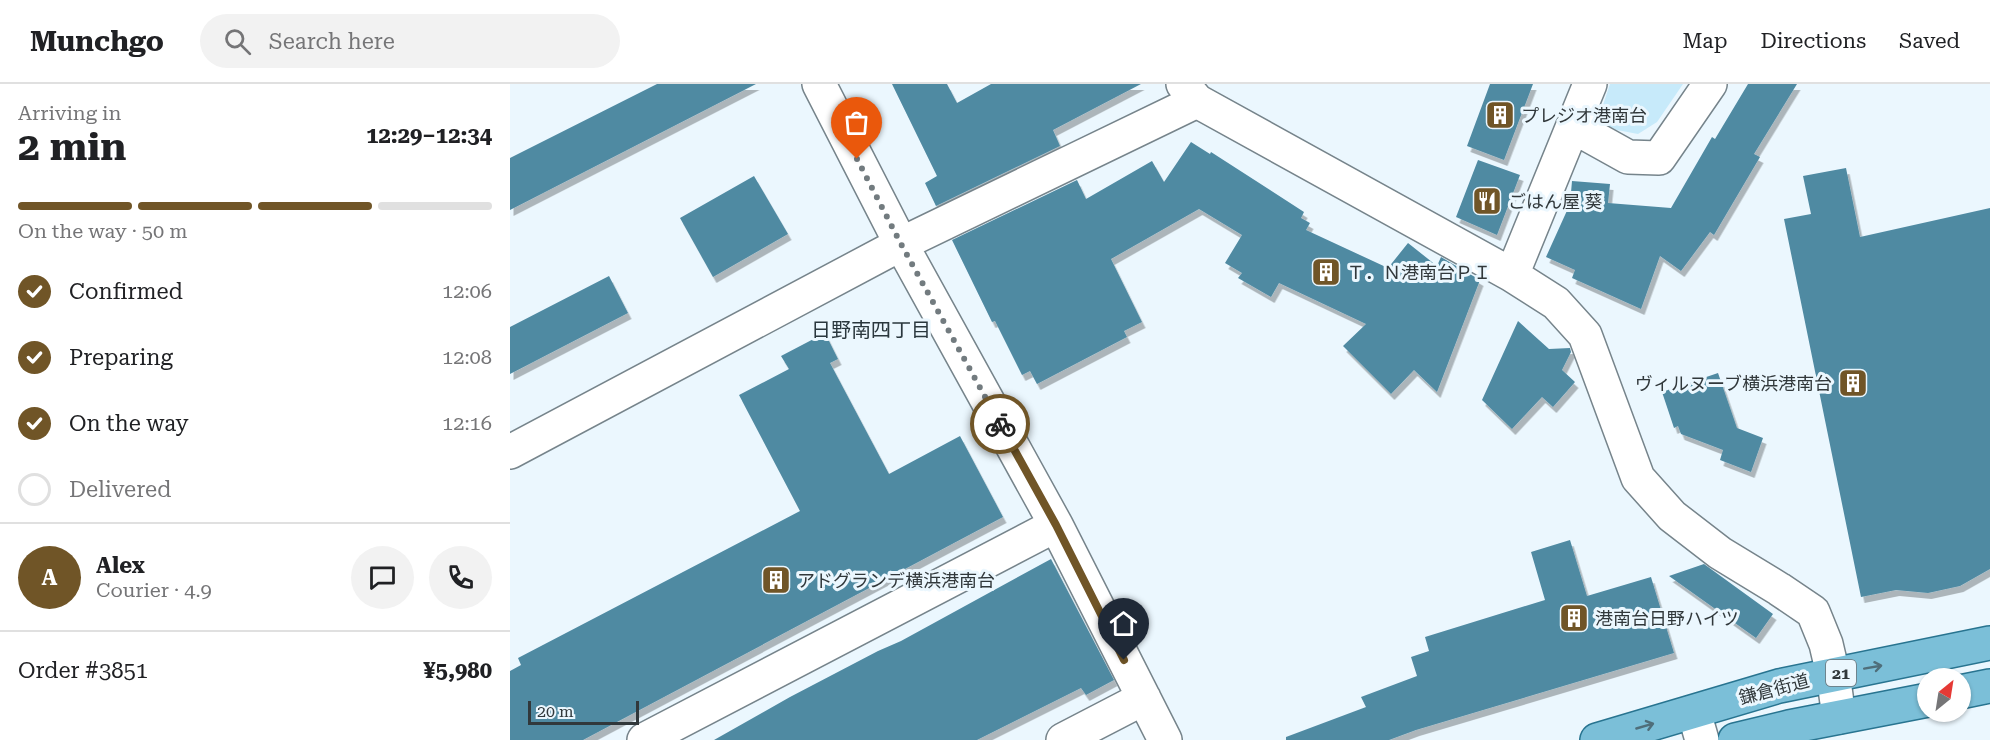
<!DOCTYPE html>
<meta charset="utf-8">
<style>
:root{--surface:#fff;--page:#f2f2f2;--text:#202124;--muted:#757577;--line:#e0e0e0;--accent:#705527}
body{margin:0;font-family:"Roboto Serif","Noto Sans JP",serif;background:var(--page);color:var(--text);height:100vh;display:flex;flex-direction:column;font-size:22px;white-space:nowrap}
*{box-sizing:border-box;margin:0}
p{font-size:20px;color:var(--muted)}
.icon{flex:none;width:33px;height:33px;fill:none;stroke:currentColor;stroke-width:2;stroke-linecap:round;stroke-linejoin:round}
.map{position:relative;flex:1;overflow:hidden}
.side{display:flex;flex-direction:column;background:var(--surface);width:510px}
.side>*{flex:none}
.needle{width:39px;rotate:30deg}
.buttons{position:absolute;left:1407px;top:584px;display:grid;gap:12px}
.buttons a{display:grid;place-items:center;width:54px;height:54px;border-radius:50%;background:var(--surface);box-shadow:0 2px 4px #0004;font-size:30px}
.scale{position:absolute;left:18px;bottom:15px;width:111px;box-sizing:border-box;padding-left:6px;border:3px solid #31383b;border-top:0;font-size:16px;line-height:21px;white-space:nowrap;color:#31383b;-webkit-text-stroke:4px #ebf7fe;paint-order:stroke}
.pin{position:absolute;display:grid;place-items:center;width:51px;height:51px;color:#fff;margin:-62px -26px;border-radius:50% 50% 50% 0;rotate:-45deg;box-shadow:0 0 6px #0007}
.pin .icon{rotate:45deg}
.courier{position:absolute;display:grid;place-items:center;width:60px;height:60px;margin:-30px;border:4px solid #705527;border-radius:50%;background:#fff;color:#222;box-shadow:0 2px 8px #0007}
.summary em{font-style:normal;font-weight:700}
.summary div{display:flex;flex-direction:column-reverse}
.summary{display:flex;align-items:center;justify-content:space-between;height:102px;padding:0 18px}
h1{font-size:39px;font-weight:700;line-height:45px}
.bar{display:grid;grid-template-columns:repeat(4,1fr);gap:9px 6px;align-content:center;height:72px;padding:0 18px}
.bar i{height:8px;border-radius:4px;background:var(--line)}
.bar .selected{background:var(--accent)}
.bar p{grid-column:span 4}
.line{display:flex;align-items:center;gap:15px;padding:0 18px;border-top:2px solid var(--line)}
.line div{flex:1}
.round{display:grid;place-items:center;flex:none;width:63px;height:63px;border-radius:32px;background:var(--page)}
ol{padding:0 18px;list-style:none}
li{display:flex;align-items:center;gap:18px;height:66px}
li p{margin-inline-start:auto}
li .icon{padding:6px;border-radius:50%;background:var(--accent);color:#fff;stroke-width:4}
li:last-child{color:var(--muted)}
li i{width:33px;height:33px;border:3px solid var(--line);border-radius:50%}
header{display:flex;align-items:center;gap:36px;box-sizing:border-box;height:84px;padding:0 30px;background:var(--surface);border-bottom:2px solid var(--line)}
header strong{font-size:28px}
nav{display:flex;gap:33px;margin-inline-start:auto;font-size:21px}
.search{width:420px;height:54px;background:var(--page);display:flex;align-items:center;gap:15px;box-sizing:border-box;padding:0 21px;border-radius:33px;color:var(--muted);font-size:22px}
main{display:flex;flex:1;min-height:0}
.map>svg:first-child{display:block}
.green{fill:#c7eafa}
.building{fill:#508aa2;filter:url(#shadow)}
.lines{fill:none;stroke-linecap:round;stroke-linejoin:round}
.street-casing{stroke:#76848b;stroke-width:36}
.primary-casing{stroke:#287490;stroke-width:36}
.street{stroke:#fff;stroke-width:33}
.primary{stroke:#7bbfd8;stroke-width:33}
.oneway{stroke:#4f6e7a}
.done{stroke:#727b7f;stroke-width:6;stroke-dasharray:0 10.8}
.route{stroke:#705527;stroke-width:8}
.labels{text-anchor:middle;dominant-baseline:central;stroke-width:6;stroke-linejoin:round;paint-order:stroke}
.shield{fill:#ebf7fe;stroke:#697176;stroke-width:1.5}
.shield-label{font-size:16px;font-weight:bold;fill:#31383b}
.poi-label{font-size:18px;fill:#31383b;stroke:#ebf7fe;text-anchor:start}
.street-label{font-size:18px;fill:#31383b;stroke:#ebf7fe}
.neighbourhood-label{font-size:20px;fill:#2a373d;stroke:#ebf7fe}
</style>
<header>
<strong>Munchgo</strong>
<div class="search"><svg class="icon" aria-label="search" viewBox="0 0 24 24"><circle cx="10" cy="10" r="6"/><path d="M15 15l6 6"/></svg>Search here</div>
<nav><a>Map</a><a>Directions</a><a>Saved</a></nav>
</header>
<main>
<section class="side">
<div class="summary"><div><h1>2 min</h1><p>Arriving in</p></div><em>12:29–12:34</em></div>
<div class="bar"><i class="selected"></i><i class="selected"></i><i class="selected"></i><i></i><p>On the way · 50 m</p></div>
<ol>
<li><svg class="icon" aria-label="check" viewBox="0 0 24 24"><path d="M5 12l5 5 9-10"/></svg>Confirmed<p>12:06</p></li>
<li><svg class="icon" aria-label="check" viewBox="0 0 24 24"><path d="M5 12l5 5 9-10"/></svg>Preparing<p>12:08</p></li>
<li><svg class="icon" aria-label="check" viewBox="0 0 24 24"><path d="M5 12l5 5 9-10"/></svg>On the way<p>12:16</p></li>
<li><i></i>Delivered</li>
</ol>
<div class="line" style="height:108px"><b class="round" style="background:var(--accent);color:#fff">A</b><div><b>Alex</b><p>Courier · 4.9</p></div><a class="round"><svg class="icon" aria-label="chat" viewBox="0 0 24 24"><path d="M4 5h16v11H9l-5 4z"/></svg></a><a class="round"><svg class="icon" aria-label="phone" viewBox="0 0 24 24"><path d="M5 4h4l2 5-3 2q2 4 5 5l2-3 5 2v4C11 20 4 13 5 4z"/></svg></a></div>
<div class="line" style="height:78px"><div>Order #3851</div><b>¥5,980</b></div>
</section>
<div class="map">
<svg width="1480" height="656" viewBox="0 0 1480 656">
<defs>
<filter id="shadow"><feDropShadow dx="3.5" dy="6" stdDeviation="0" flood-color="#0004"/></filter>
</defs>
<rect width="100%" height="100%" fill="#ebf7fe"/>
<path class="green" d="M 1100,0 L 1173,0 L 1147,38 L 1128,50 L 1086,42 Z"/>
<path class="building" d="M 147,0 L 246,0 L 0,126 L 0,74 Z
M 382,0 L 437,0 L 447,19 L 481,0 L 631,0 L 543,46 L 550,62 L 426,122 L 415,99 L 427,92 Z
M 980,0 L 1023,0 L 994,76 L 957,62 Z
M 1238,0 L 1287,0 L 1244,70 L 1250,73 L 1204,151 L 1200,148 L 1171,187 L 1150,172 L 1131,225 L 1062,194 L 1065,186 L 1036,173 L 1060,120 L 1062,97 L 1100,100 L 1098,119 L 1161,124 L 1202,53 L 1205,55 Z
M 681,58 L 700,70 L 701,68 L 794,128 L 791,134 L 800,139 L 796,146 L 878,184 L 898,159 L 927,182 L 931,173 L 970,196 L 927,308 L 904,286 L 881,310 L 833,262 L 856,240 L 769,199 L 761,213 L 728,194 L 732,189 L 715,179 L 732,151 L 689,125 L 601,175 L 632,238 L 614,247 L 617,253 L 527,300 L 520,287 L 512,291 L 485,237 L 482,238 L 442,156 L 567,96 L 576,115 L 642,77 L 654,98 Z
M 968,76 L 1010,91 L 987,151 L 946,133 Z
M 1336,84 L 1350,153 L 1480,124 L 1480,485 L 1450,502 L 1418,509 L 1386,506 L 1351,513 L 1274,135 L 1301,130 L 1293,92 Z
M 244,92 L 278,150 L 203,193 L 170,134 Z
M 99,192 L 118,229 L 0,290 L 0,243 Z
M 1008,237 L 1039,265 L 1060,264 L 1061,268 L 1052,286 L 1065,298 L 1043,323 L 1032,313 L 1002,345 L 972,316 Z
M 315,249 L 328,275 L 320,279 L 379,390 L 450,352 L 493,433 L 73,656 L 0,656 L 0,587 L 11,581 L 8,574 L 290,427 L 229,311 L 279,285 L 271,272 Z
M 1208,289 L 1227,344 L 1253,354 L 1241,388 L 1210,376 L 1213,366 L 1171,350 L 1168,342 L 1164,344 L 1152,308 Z
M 1060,456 L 1077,512 L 1141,493 L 1164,569 L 906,646 L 879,656 L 776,656 L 776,653 L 856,623 L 851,613 L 907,592 L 901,573 L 919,567 L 915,553 L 1035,516 L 1021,468 Z
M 541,475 L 604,596 L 576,611 L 571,604 L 467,656 L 204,656 L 280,613 L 368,567 L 391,557 Z
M 1194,480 L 1263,530 L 1246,554 L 1159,492 Z"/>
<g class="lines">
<g class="street-casing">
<path id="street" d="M 309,0 L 391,160 L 546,441 L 655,656
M 673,0 L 687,17 L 1002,191 L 1046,219 L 1075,251 L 1128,394 L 1162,432 L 1210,469 L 1269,505 L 1303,528 L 1316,560 L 1323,590 L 1329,633
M 1064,43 L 1118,73 L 1149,74 L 1200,0
M 1002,191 L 1080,0
M 0,368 L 391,160 L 687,17
M 1184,628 L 1192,656
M 134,656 L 546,441
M 553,656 L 634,614"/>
</g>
<g class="primary-casing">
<path id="primary" d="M 1450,608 L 1480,602
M 1087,656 L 1269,602 L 1480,559
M 1225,656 L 1279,643 L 1418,616"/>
</g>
<use href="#street" class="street"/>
<use href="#primary" class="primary"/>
</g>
<defs><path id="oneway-shaft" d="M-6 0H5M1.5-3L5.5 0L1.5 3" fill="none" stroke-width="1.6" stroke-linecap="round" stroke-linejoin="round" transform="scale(1.5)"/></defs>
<g class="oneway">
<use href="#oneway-shaft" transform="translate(1363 583) rotate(-10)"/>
<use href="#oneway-shaft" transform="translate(1135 642) rotate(-16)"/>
</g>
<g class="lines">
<path class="done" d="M 347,75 L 391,160 L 490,340"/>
<path class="route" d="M 490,340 L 546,441 L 614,576"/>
</g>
<defs>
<g id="building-square" transform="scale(1.5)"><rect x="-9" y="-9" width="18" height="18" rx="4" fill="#705527" stroke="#ebf7fe"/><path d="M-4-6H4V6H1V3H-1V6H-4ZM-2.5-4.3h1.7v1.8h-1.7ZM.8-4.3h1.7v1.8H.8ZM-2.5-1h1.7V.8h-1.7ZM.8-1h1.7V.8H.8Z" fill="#fff"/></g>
<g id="restaurant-square" transform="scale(1.5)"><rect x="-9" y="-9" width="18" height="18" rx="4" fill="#705527" stroke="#ebf7fe"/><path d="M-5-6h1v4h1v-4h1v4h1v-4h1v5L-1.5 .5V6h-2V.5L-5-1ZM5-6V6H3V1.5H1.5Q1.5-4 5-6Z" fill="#fff"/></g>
</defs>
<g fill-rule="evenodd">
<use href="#building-square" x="990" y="31"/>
<use href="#restaurant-square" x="977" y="117"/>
<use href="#building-square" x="816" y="188"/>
<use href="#building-square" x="1343" y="299"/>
<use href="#building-square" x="266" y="496"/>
<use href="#building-square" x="1064" y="534"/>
</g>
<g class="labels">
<rect class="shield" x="1316" y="576" width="30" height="26" rx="4.5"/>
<g class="shield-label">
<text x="1331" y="589">21</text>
</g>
<g class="poi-label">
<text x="1011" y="31">プレジオ港南台</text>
<text x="998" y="117">ごはん屋 葵</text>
<text x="837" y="188">Ｔ．Ｎ港南台ＰＩ</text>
<text x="1322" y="299" text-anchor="end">ヴィルヌーブ横浜港南台</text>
<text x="287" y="496">アドグランデ横浜港南台</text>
<text x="1085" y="534">港南台日野ハイツ</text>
</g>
<g class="street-label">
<text transform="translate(1264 605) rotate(-15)">鎌倉街道</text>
</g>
<g class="neighbourhood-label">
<text x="361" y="246">日野南四丁目</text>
</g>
</g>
</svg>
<div class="buttons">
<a><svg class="needle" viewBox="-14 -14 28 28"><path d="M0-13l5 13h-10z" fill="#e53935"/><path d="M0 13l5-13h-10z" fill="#757577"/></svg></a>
</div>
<div class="scale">20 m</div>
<div class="pin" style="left:347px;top:75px;background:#ea580c"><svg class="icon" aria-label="bag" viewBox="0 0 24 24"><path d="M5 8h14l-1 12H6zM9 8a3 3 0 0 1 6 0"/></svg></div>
<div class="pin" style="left:614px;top:576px;background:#1f2937"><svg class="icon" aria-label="home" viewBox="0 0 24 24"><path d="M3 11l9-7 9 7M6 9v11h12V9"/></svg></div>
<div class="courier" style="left:490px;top:340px"><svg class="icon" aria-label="bike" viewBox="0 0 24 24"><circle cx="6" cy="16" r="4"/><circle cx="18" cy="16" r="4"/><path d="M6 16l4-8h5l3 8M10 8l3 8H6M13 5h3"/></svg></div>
</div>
</main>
